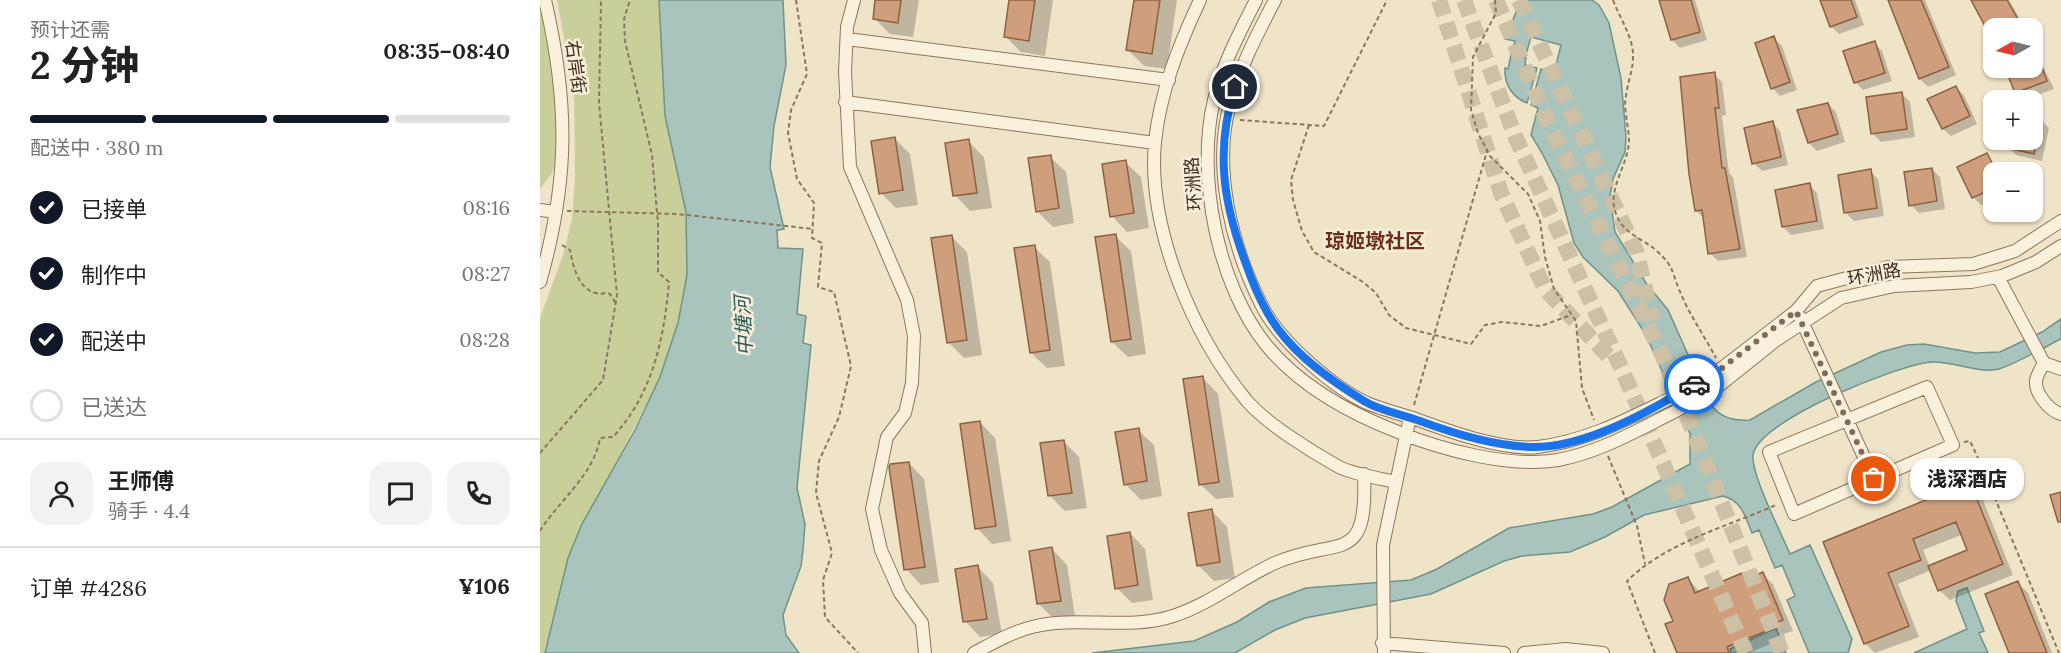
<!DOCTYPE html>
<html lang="zh">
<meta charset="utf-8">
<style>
:root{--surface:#fff;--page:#f2f2f2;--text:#222;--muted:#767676;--line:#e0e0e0;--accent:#111827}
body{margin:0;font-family:Lora,"Noto Sans SC",serif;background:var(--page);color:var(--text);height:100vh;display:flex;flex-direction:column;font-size:22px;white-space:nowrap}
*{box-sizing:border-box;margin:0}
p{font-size:20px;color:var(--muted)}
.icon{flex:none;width:33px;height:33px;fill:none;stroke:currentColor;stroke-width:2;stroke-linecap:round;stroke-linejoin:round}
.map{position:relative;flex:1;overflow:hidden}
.panel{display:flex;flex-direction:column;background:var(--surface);width:540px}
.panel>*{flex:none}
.needle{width:39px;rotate:262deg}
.controls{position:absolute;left:1443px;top:18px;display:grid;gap:12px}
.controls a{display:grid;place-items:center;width:60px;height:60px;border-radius:12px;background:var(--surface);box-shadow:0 2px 4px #0004;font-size:30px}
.pin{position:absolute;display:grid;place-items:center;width:51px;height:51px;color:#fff;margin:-26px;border:3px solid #fff;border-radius:50%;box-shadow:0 2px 6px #0007}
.courier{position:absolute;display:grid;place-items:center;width:60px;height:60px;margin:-30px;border:4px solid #1a73e8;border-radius:50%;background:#fff;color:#222;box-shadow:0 2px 8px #0007}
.bubble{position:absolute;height:42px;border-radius:18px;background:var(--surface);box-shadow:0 2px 4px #0004;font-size:20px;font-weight:800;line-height:42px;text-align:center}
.head em{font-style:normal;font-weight:800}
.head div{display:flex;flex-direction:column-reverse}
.head{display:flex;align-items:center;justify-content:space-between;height:102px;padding:0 30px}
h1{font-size:39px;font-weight:800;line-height:45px}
.bar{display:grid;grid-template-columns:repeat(4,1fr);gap:9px 6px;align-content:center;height:72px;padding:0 30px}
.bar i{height:8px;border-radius:4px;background:var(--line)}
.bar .active{background:var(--accent)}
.bar p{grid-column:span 4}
.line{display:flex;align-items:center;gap:15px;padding:0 30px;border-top:2px solid var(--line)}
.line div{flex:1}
.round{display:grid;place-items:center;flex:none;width:63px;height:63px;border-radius:18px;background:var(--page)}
ol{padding:0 30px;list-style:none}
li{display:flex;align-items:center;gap:18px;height:66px}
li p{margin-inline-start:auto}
li .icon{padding:6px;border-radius:50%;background:var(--accent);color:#fff;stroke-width:4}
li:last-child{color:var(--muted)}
li i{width:33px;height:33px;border:3px solid var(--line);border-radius:50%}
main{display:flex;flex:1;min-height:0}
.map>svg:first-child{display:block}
.green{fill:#c9cf9b}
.water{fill:#a9c4bc;stroke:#6f938a;stroke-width:1.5}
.shadow{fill:#0003;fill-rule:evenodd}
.building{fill:#cf9f7d;stroke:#8d5f41;stroke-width:1.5}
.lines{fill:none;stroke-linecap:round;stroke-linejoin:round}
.major-tunnel{stroke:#ccc0a6;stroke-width:16;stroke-dasharray:16 8;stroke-linecap:butt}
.minor-casing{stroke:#8d765c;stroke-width:14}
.path{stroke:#8d765c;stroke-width:2;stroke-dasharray:4.5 3;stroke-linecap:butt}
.minor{stroke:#faf1dc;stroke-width:12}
.minor-bridge-casing{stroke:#8d765c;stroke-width:14;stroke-linecap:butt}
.minor-bridge{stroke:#faf1dc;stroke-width:12}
.done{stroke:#7c6e5b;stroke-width:6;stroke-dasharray:0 10.8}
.route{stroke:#1a73e8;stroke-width:8}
.labels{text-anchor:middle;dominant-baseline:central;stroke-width:5;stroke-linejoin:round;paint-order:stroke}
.street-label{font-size:18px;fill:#3d2e20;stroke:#f7eed8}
.neighbourhood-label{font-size:20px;font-weight:bold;fill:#6b2e1e;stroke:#f7eed8}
.water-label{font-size:20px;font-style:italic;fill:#2f5d5a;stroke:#f7eed8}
</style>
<main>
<section class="panel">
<div class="head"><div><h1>2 分钟</h1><p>预计还需</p></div><em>08:35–08:40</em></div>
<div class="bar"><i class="active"></i><i class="active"></i><i class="active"></i><i></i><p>配送中 · 380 m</p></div>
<ol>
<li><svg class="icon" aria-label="check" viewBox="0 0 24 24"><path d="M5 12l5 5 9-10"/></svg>已接单<p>08:16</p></li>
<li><svg class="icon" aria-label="check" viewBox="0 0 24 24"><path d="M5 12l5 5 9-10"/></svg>制作中<p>08:27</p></li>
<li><svg class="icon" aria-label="check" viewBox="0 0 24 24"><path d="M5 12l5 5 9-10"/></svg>配送中<p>08:28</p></li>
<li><i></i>已送达</li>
</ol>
<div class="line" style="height:108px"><a class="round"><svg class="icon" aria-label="person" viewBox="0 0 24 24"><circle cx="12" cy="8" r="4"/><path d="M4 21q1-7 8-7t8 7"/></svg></a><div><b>王师傅</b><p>骑手 · 4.4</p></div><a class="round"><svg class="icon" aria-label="chat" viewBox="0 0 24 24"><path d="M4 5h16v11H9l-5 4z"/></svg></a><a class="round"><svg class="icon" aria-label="phone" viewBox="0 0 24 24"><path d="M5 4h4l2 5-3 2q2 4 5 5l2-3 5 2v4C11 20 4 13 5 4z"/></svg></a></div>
<div class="line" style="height:78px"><div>订单 #4286</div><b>¥106</b></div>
</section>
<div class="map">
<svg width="1521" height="653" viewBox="0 0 1521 653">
<rect width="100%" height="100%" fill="#f0e4c8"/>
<path class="green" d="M 17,0 L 119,0 L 125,116 L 146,212 L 147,275 L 138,323 L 120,377 L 28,558 L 5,653 L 0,653 L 0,318 L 23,255 L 32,219 L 35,177 L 34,91 Z
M 0,9 L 11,54 L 16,112 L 17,159 L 12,173 L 0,189 Z"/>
<path class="water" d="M 119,0 L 243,0 L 246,65 L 234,126 L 230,167 L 244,229 L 237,230 L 238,248 L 263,249 L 257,314 L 266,316 L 263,343 L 271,345 L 257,488 L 265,524 L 263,550 L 261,566 L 243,615 L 246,635 L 259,653 L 5,653 L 28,558 L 42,524 L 95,430 L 120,377 L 138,323 L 147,275 L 146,212 L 125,116 Z
M 981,0 L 1052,0 L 1059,5 L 1069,23 L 1081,78 L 1086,137 L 1085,152 L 1073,179 L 1070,196 L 1075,232 L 1106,283 L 1128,310 L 1170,404 C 1181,418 1193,421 1210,420 L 1276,382 L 1341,352 L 1367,345 L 1384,344 L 1435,353 L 1460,352 L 1502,332 L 1521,319 L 1521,339 C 1507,346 1473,365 1459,369 C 1437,374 1414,361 1391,362 C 1358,365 1218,420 1213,455 C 1211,474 1241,533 1250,554 L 1270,545 L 1312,639 L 1308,653 L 1269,653 L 1247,600 L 1255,596 L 1242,565 L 1235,568 L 1219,530 L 1212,533 C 1205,516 1202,501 1183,496 L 1104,515 L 1065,537 L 1030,552 L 982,556 L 964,561 L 891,594 L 765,618 L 735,630 L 695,653 L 552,653 L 654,641 L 697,622 L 729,602 L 766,588 L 871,580 L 897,569 L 969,528 L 1053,514 L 1072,507 L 1150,464 L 1150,434 L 1106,335 L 1078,291 L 1043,257 L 1034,243 L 1018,185 L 1002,153 L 991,135 L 998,108 L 991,105 L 1001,69 L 1014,73 L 1021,45 L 991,37 L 987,51 L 973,48 L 975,41 L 965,39 Z
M 971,55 L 986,58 L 985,65 L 997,68 L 987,103 C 972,97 964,84 965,68 L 968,69 Z
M 1427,588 L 1444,631 L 1439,633 L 1448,653 L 1374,653 L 1427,629 L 1416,601 L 1418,591 Z
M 1236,628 L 1246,653 L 1191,653 L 1190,649 Z"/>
<path class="shadow" d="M 337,0 L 379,0 L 373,37 L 350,34 L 334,18 Z
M 471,0 L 513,0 L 505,56 L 481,52 L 466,37 Z
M 595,0 L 637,0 L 627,69 L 604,66 L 588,50 Z
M 1121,0 L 1155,0 L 1167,40 L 1140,48 L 1132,40 Z
M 1281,0 L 1315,0 L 1324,25 L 1299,34 L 1291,26 Z
M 1385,0 L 1416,75 L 1388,87 L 1380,79 L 1350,1 Z
M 1433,0 L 1469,0 L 1485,28 L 1454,28 L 1454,39 Z
M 1234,38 L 1242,46 L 1257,90 L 1240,96 L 1232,88 Z
M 1334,43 L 1342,51 L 1352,81 L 1323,90 L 1315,82 Z
M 1492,43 L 1514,89 L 1484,100 L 1476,92 L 1467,68 L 1492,68 Z
M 1174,74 L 1182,82 L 1186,115 L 1182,116 L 1189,173 L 1193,177 L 1207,257 L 1178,261 L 1170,253 L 1165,219 L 1156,211 Z
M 1416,88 L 1424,95 L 1437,124 L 1411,136 L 1403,129 Z
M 1362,94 L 1370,102 L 1375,137 L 1341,142 L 1333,134 L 1328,99 Z
M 1288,104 L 1296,112 L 1305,142 L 1277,151 L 1269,143 Z
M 1492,118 L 1501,120 L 1509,128 L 1502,161 L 1476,155 L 1468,147 L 1470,140 L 1492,140 Z
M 1233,123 L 1240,131 L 1248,165 L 1222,171 L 1214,163 Z
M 354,138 L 370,154 L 378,205 L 356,208 L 341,193 Z
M 428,141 L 444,157 L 452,208 L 430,211 L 415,195 Z
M 1447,155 L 1460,172 L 1454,172 L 1454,199 L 1441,205 L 1433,197 Z
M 510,157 L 526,172 L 534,223 L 513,227 L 497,211 Z
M 585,162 L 601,177 L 609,228 L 587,232 L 572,216 Z
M 1392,169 L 1400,177 L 1405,209 L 1379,213 L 1371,205 Z
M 1330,171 L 1338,179 L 1344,216 L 1314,221 L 1306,213 L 1300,176 Z
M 1269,185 L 1277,193 L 1284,229 L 1251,235 L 1243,227 Z
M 411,236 L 427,252 L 442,355 L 424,358 L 408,342 Z
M 575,236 L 591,251 L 606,354 L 588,357 L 572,342 Z
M 494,247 L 510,262 L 525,366 L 507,368 L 491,353 Z
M 663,378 L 678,394 L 694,497 L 676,499 L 660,484 Z
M 440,422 L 455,438 L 471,541 L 452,544 L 437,528 Z
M 598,430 L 614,445 L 622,496 L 601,500 L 585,484 Z
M 523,441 L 539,457 L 547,508 L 525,511 L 510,496 L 502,445 Z
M 369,463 L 384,479 L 399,582 L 381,585 L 366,569 Z
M 1430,484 L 1441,495 L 1473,575 L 1410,600 L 1399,590 L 1391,570 L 1358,584 L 1379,637 L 1335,653 L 1325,643 L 1285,543 ZM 1421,535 L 1429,551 L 1390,567 L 1383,550 Z
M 672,511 L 687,527 L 695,578 L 674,581 L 658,565 Z
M 590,533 L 605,549 L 613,600 L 592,603 L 577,588 Z
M 512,549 L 527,565 L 535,616 L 514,619 L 499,604 Z
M 438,567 L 453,583 L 462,634 L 440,637 L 425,621 Z
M 1222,574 L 1233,584 L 1253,631 L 1244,634 L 1245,638 L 1209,653 L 1139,653 L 1134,622 L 1148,579 L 1160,592 L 1202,575 L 1207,580 Z
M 1477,582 L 1488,593 L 1512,653 L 1471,653 Z"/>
<path class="building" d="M 335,0 L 361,0 L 358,23 L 333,19 Z
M 469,0 L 495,0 L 489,41 L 464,37 Z
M 594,0 L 620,0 L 612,54 L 586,50 Z
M 1119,0 L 1151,0 L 1160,32 L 1131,40 Z
M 1280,0 L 1311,0 L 1317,17 L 1290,27 Z
M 1348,0 L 1381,0 L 1409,67 L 1379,79 Z
M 1431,0 L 1467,0 L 1483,28 L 1446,28 Z
M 1234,36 L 1250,82 L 1231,89 L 1215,43 Z
M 1335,41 L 1345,73 L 1314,83 L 1303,51 Z
M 1494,46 L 1507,81 L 1475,93 L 1465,68 L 1492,68 Z
M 1175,72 L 1179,108 L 1175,108 L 1182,168 L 1185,168 L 1200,249 L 1168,254 L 1162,210 L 1155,211 L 1149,174 L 1140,77 Z
M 1416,86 L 1430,116 L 1402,129 L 1387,99 Z
M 1362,92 L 1367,129 L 1331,134 L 1326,97 Z
M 1288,103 L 1298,134 L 1268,143 L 1257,110 Z
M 1233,121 L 1241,157 L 1212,164 L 1204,128 Z
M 355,137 L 363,190 L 339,194 L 331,141 Z
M 429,139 L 437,193 L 413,196 L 405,143 Z
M 1451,140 L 1497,140 L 1494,154 L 1450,144 Z
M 1447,153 L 1457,172 L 1454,172 L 1454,188 L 1432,198 L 1417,167 Z
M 511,155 L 519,208 L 496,212 L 488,158 Z
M 586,160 L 594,213 L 570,217 L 562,164 Z
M 1392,168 L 1397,201 L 1369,206 L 1364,172 Z
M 1331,169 L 1337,208 L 1304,213 L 1298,175 Z
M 1270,183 L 1277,221 L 1242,227 L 1235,190 Z
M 576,234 L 591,339 L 571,342 L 555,237 Z
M 412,235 L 427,340 L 407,343 L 391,238 Z
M 495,245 L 510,350 L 490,353 L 474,248 Z
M 663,376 L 679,482 L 659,485 L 643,379 Z
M 440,421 L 456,526 L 435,529 L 420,424 Z
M 599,428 L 607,481 L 584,485 L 575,432 Z
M 524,440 L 532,493 L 508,496 L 500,443 Z
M 369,462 L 385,567 L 364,570 L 349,467 L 350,464 Z
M 1430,482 L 1463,564 L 1398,591 L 1388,566 L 1427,550 L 1416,522 L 1373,539 L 1381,560 L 1348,573 L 1369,626 L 1324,644 L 1283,542 Z
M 1521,492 L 1521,522 L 1518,522 L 1510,495 Z
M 672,509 L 680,562 L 657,566 L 648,513 Z
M 590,532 L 598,585 L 575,589 L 567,536 Z
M 512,547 L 521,601 L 497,604 L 489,551 Z
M 438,565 L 447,619 L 423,622 L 415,569 Z
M 1223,572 L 1243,620 L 1234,623 L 1236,627 L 1187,647 L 1189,653 L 1137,653 L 1125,624 L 1133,621 L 1124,600 L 1129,584 L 1148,577 L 1155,593 L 1202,573 L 1205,580 Z
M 1478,581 L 1507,653 L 1469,653 L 1445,594 Z"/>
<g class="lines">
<path class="major-tunnel" d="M 899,0 L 961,193 L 1005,289 L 1073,361
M 924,0 L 975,136 L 1083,372 L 1206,653
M 956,0 L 1008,122 L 1122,354 L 1242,653
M 979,0 L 1096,251 L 1113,321"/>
<g class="minor-casing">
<path id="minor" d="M 314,0 L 307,27 L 305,72 L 310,167 L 367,300 L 374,336 L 372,383 L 365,413 L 347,437 L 332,509 L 341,550 L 360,593 L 382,623 L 385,653
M 660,0 C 639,45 620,92 615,142 C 607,228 653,336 707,401 C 727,424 772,452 799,467 C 816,475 838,478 856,482
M 716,0 C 700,32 682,65 674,100 C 656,175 677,285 727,346 C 761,387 809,413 858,432 C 902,450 970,468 1018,460 C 1060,452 1096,431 1134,412
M 735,0 C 718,33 699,68 690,104 C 672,169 692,247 722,306 C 739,340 792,387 827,403 C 841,409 856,413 870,417 C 905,430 961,451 998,447 C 1046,441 1086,420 1129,399
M 307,39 L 629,80
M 305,102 L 615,143
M 0,210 L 16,212
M 1458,277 L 1504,363 L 1521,369
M 0,282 C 29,180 29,103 5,0
M 1260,317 L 1334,479
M 1504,363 C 1501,368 1497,375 1496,381 C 1495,394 1510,411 1521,414
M 1167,376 L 1182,368 L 1256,311 L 1277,286 L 1348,267 L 1433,264 L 1475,251 L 1521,221
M 1387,387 L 1413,445 L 1254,514 L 1229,452 Z
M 1175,389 L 1235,341 L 1301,298 L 1354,286 L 1431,282 L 1462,276 L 1496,262 L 1521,246
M 842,643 L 964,653
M 434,653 C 453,643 472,632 492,627 C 537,615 588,631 633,616 C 670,604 700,579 735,563 C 798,535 828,569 824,474
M 844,653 L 843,545 L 870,417
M 984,653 L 1026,649 L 1063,653"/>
</g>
<path class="path" d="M 256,0 L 267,74 L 251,110 L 248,133 L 257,179 L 274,203 L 272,238 L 282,243 L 278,287 L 294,292 L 311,366 L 299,417 L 279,461 L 276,493 L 292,553 L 283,580 L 285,617 L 318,653
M 955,0 L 956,13 L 933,57 L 931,110 L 938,133 L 950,156 L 988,194 L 1000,221 L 1005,257 L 1014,289 L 1036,321 L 1042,388 L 1054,420
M 1073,0 C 1079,16 1088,29 1092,46 C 1096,64 1088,79 1086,96 C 1083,110 1089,126 1089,141 C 1088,165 1068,188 1075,211 C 1082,234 1101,237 1117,251 C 1134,267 1131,270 1139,289 C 1148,313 1164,335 1176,358
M 700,120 L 784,126 L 847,0
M 769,125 L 751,180 L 753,200 L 762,231 L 774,252 L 823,282 L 836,293 L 849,315 L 866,328 L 931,344 L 945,325 L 962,322 L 1001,326 L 1031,315
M 27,211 L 138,214 L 273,229
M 22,245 L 30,250 C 33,266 38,289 56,293 C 61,295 65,292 70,294 L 75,302
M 874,405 L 947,151
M 1424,442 L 1430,441 L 1440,462 L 1519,653
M 0,453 L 63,380 L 77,295 L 59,103 L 61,0
M 1068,456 L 1097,526 L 1105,564
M 0,531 C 19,500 54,475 60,438 L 73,437 C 113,393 124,339 129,282 L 118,272 L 118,224 L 112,155 L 85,41 L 84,19 L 90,0
M 1115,653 L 1087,581 C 1127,542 1186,527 1236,505"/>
<use href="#minor" class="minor"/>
<g class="minor-bridge-casing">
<path id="minor-bridge" d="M 1129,399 L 1167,376
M 1134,412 L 1175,389"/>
</g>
<use href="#minor-bridge" class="minor-bridge"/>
</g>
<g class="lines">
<path class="done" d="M 1154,384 L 1182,368 L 1256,311 L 1334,479"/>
<path class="route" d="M 695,87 C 675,150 683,203 706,264 C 714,287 723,309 738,329 C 760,359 793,382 824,401 C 840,411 862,414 880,421 C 915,434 957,447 995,447 C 1046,447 1111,411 1154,384"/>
</g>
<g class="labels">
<g class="street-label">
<text transform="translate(36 67) rotate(82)">右岸街</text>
<text transform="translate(653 184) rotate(-94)">环洲路</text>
<text transform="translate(1334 274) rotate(-10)">环洲路</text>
</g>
<g class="neighbourhood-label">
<text x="835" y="240">琼姬墩社区</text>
</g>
<g class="water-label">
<text transform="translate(203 326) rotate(-93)">中塘河</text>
</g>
</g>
</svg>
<div class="controls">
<a><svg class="needle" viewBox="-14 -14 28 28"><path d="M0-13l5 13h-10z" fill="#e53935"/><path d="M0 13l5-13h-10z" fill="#767676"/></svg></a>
<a>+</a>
<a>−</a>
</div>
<div class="pin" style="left:1334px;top:479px;background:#ea580c"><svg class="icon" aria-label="bag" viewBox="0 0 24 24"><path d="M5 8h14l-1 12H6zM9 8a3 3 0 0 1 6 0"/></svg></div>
<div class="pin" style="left:695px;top:87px;background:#1f2937"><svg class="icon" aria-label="home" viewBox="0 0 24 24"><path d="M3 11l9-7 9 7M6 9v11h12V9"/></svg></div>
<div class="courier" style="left:1154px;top:384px"><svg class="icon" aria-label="car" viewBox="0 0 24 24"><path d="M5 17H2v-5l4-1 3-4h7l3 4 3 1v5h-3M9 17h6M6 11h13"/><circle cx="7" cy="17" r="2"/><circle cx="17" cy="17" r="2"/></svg></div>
<div class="bubble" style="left:1370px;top:458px;width:114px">浅深酒店</div>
</div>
</main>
